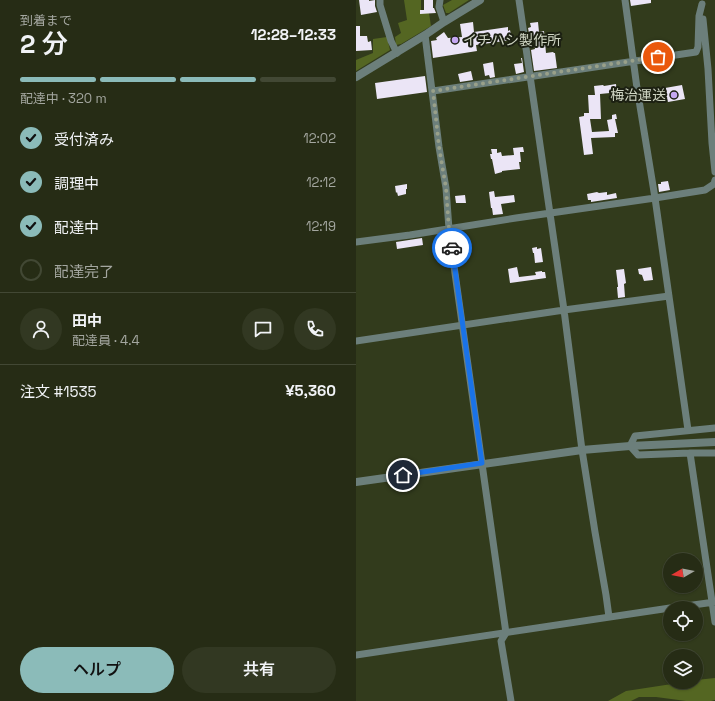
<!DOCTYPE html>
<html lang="ja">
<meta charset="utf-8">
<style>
:root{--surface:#262c15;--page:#323822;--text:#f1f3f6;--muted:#a4a7a0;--line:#424834;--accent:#8bbbb9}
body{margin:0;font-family:"Space Grotesk","Noto Sans JP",sans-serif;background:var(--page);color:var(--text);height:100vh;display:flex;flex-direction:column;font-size:15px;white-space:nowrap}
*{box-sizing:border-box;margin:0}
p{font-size:13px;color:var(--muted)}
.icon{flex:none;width:22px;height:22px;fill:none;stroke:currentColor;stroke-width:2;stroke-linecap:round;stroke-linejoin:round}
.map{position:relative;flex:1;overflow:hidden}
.panel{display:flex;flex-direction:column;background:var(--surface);width:356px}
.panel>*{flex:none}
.needle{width:26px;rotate:261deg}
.fabs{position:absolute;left:307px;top:553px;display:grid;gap:8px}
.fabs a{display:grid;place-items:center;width:40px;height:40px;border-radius:50%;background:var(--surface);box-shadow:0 1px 3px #0004,0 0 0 1px var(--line);font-size:20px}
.pin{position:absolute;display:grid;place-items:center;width:34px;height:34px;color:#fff;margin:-17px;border:2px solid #fff;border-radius:50%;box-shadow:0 1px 4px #0007}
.courier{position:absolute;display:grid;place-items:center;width:40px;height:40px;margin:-20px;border:3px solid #1a73e8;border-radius:50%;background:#fff;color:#222;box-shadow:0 1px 5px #0007}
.headline em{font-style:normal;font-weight:600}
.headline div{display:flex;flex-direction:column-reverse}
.headline{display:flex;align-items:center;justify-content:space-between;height:68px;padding:0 20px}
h1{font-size:26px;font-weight:600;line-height:30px}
.bar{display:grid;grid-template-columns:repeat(4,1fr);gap:6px 4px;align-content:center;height:48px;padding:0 20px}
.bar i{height:5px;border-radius:3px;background:var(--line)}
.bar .current{background:var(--accent)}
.bar p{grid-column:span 4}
.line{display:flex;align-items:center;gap:10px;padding:0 20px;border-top:1px solid var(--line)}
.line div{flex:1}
.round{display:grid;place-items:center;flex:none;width:42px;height:42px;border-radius:21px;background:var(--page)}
ol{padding:0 20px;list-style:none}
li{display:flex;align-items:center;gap:12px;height:44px}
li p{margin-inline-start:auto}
li .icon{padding:4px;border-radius:50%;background:var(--accent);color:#111;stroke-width:4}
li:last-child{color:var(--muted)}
li i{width:22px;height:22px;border:2px solid var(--line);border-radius:50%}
.button{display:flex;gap:8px;margin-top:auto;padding:8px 20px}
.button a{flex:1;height:46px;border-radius:24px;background:var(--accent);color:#111;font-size:16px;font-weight:600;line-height:46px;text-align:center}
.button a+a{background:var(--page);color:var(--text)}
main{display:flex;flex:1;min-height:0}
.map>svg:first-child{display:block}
.green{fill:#546622}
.building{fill:#ebe5f6}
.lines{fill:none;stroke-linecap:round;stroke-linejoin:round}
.minor{stroke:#6c7f7b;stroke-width:7}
.tertiary{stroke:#6c7f7b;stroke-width:8}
.done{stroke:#99a089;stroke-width:4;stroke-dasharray:0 7.2}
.route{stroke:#1a73e8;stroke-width:5}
.poi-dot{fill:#c5a7f1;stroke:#1c2012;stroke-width:1.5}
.labels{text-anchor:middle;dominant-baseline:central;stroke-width:4;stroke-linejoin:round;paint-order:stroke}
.poi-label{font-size:14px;fill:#d0d6c4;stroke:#1c2012;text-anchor:start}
</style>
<main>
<section class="panel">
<div class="headline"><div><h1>2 分</h1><p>到着まで</p></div><em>12:28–12:33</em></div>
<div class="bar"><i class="current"></i><i class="current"></i><i class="current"></i><i></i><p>配達中 · 320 m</p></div>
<ol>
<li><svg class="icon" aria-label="check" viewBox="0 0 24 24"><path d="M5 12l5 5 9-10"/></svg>受付済み<p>12:02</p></li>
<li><svg class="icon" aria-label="check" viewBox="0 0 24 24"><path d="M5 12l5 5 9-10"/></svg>調理中<p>12:12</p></li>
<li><svg class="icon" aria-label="check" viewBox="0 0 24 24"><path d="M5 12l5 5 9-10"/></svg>配達中<p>12:19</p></li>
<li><i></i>配達完了</li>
</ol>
<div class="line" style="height:72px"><a class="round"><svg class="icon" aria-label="person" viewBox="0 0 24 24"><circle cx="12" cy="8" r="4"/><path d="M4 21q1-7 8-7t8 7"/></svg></a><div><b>田中</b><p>配達員 · 4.4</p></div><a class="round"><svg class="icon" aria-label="chat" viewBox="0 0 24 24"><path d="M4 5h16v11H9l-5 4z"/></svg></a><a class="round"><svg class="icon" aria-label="phone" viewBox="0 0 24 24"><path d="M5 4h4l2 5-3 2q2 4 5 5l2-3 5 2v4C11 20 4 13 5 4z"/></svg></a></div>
<div class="line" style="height:52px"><div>注文 #1535</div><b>¥5,360</b></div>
<div class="button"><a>ヘルプ</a><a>共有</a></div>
</section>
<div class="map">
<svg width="359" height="701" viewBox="0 0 359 701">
<rect width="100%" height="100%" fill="#323b1c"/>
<path class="green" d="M 48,0 L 65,0 L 65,13 L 73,13 L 75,26 L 45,44 L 40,45 L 39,37 L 45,33 L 42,23 L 51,20 Z
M 96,0 L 113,0 L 93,13 L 90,13 L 87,5 Z
M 31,37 L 34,50 L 0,71 L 0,60 L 17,53 L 17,39 Z
M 359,678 L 359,700 L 355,701 L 330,701 L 300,697 L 283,697 L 275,701 L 252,701 L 270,691 L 329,682 L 340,682 L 340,680 Z"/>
<path class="building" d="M 3,0 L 13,0 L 13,1 L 19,0 L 19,6 L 21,12 L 5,15 Z
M 68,0 L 77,0 L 77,8 L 78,8 L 80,13 L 64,14 L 64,10 L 68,10 Z
M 274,0 L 295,0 L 295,3 L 275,6 Z
M 117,22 L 118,32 L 152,27 L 152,31 L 154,30 L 156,40 L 120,45 L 121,51 L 77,58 L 75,41 L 81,40 L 80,38 L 88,32 L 92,38 L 106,37 L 104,24 Z
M 182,22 L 183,32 L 188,31 L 190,53 L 197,52 L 198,53 L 199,53 L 201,68 L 178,71 L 175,50 L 179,49 L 177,37 L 174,38 L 172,28 L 175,27 L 174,23 Z
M 0,26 L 4,26 L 4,36 L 11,36 L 12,42 L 15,41 L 16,50 L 0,51 Z
M 165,58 L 166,58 L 168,72 L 160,74 L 158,64 L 166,63 Z
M 137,62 L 139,77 L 134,78 L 133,75 L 129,76 L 127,64 Z
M 115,71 L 117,80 L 104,82 L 102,74 Z
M 69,76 L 71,92 L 21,99 L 19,83 Z
M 260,84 L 261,94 L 254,95 L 254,93 L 244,94 L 245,119 L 234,119 L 236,132 L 253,131 L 251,120 L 256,119 L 256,115 L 260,114 L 261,119 L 259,119 L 262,133 L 259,133 L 259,137 L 235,138 L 237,154 L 228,155 L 223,117 L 228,116 L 228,113 L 233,113 L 232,95 L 239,95 L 238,86 L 247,85 L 248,86 Z
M 326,85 L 329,99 L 312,102 L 311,99 L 309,99 L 307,92 L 310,91 L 309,88 Z
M 167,147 L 168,152 L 164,152 L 165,162 L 163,162 L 164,169 L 146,171 L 146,172 L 139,174 L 136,159 L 135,159 L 134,154 L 136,154 L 135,149 L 141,149 L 141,153 L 145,152 L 146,156 L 158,155 L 157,148 Z
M 312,181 L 314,190 L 303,192 L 302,184 L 305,184 L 305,182 Z
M 51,184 L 51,189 L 50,189 L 50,194 L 42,196 L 41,192 L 40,193 L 39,186 Z
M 138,191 L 139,197 L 158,195 L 159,202 L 145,204 L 147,214 L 137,215 L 136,208 L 135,208 L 133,192 Z
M 241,192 L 243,193 L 251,192 L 251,195 L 260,193 L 261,198 L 235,202 L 235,200 L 232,200 L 231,194 Z
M 109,195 L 110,203 L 100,203 L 99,196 Z
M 107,232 L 108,245 L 100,246 L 99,233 Z
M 66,238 L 67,245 L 41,249 L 40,242 Z
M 181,247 L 181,249 L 185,248 L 187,262 L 179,263 L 178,253 L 177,253 L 176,248 Z
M 161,267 L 163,277 L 180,275 L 179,272 L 186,271 L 186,272 L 189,272 L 190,278 L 154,283 L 152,269 Z
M 295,267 L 297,280 L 288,281 L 286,275 L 283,274 L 282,269 Z
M 268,269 L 270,283 L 268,284 L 269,297 L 262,298 L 261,287 L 262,287 L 262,286 L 260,270 Z"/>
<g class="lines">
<path class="minor" d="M 24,0 L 24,5 L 35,41 L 41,53
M 84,0 L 83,7 L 88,22
M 163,0 L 208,310 L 226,450 L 239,532 L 250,595 L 253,617
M 269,0 L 281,88 L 299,198 L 332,430
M 347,19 L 352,69 L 356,143 L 359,172
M 69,35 L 83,147 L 90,188 L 93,229 L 95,245 L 150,633 L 145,641 L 155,701
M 77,91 L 340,52 L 342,47 L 343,16 L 346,4
M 0,242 L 54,235 L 160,218 L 299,198 L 349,190 L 358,184 L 359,180
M 0,341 L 208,310 L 313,296
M 359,428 L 279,436 L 274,446 L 282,455 L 334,453 L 359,453
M 334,453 L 359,622
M 315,608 L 359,602
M 0,655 L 314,608"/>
<path class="tertiary" d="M 0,77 L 69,35 L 88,22 L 124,0
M 0,482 L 226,450 L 274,446 L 359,442"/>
</g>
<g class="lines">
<path class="done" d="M 96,248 L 93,229 L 90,188 L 83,147 L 77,91 L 302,57"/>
<path class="route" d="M 47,475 L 126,463 L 96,248"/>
</g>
<g class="poi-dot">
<circle cx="99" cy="40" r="4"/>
<circle cx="318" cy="95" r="4"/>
</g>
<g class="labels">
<g class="poi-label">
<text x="107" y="40">イチハシ製作所</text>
<text x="310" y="95" text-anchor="end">梅治運送</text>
</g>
</g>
</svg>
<div class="fabs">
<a><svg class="needle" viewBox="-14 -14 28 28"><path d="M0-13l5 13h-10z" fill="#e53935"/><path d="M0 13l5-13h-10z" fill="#a4a7a0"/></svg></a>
<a><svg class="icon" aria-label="locate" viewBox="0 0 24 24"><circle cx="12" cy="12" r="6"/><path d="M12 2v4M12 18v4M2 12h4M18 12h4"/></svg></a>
<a><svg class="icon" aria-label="layers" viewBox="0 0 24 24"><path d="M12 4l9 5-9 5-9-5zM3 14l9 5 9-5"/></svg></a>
</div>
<div class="pin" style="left:302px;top:57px;background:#ea580c"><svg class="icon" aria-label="bag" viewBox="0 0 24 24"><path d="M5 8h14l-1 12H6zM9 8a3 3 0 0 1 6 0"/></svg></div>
<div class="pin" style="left:47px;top:475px;background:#1f2937"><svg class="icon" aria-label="home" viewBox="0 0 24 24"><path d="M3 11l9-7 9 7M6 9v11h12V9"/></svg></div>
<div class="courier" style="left:96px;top:248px"><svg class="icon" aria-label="car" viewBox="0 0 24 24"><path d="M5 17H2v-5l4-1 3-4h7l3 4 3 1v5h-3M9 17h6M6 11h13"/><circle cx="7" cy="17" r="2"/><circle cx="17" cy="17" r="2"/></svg></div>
</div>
</main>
